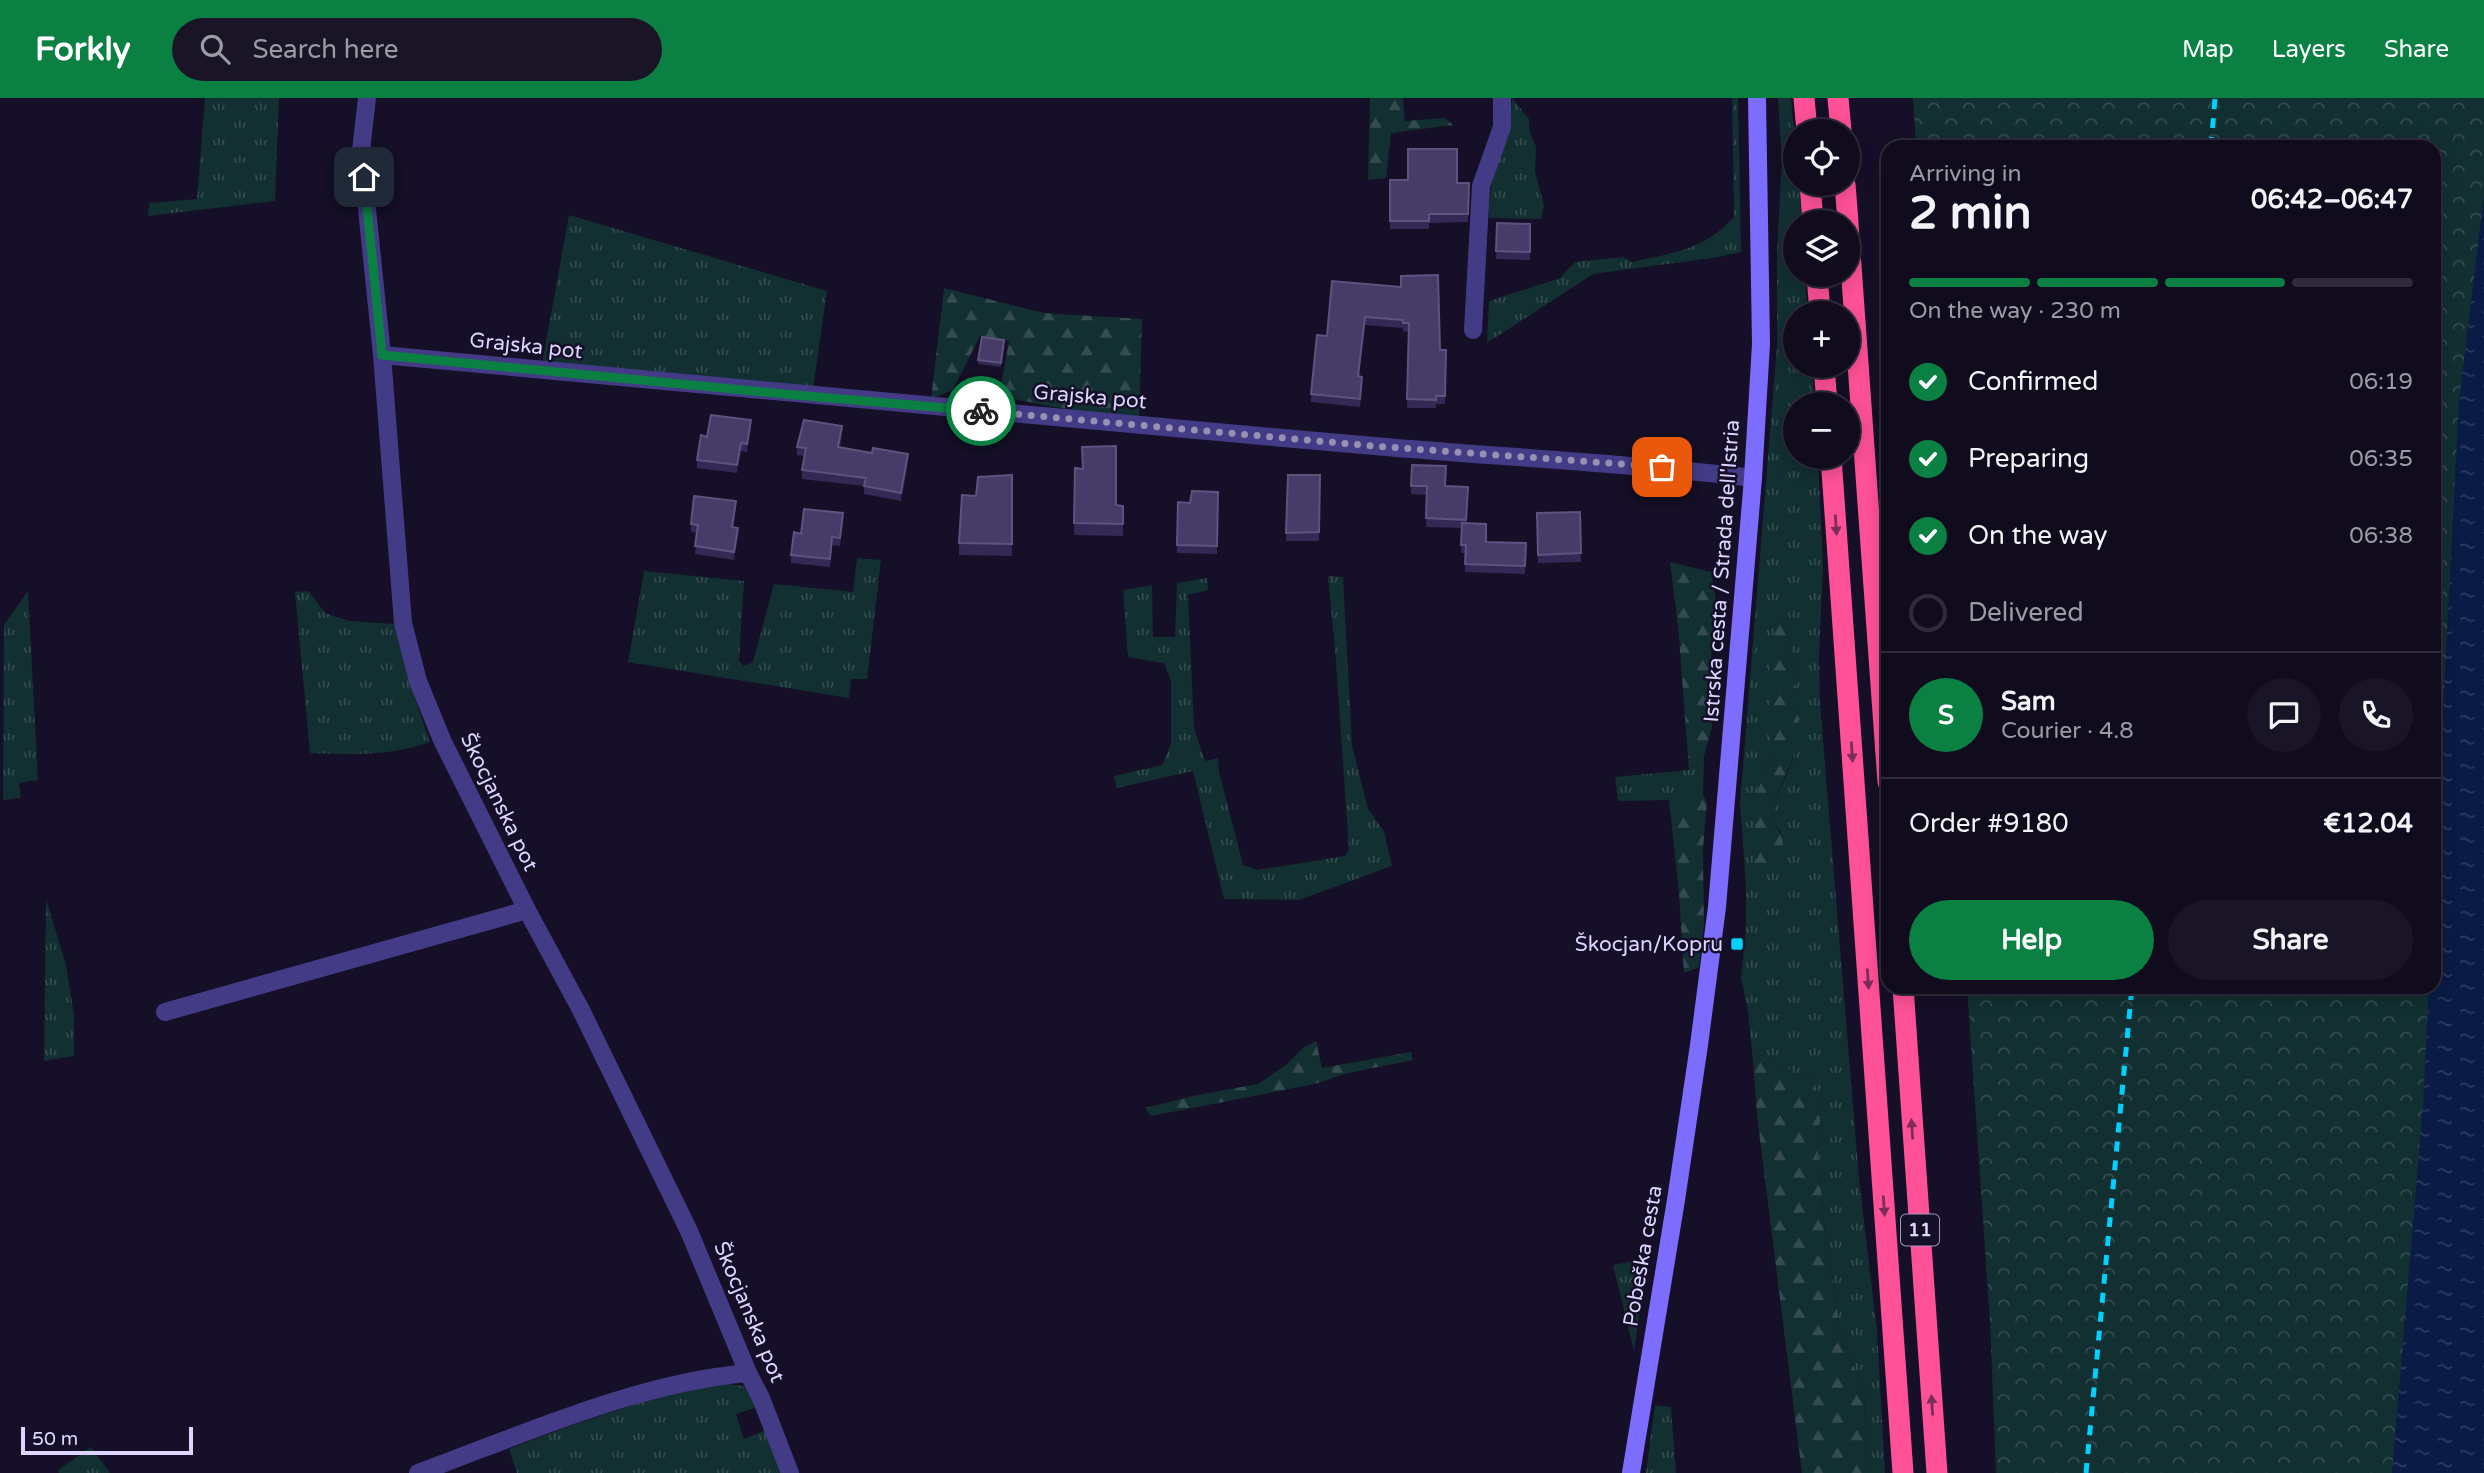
<!DOCTYPE html>
<meta charset="utf-8">
<style>
:root{--surface:#100b1d;--page:#191426;--text:#f1f3f6;--muted:#9c9ba4;--line:#302b3b;--accent:#0b8043}
body{margin:0;font-family:"Varela Round",sans-serif;background:var(--page);color:var(--text);height:100vh;display:flex;flex-direction:column;font-size:26px;white-space:nowrap}
*{box-sizing:border-box;margin:0}
p{font-size:23px;color:var(--muted)}
.icon{flex:none;width:38px;height:38px;fill:none;stroke:currentColor;stroke-width:2;stroke-linecap:round;stroke-linejoin:round}
.map{position:relative;flex:1;overflow:hidden}
.drawer{position:absolute;left:1881px;top:42px;width:560px;height:854px;display:flex;flex-direction:column;background:var(--surface);border-radius:21px;box-shadow:0 4px 18px #0003,0 0 0 2px var(--line)}
.drawer>*{flex:none}
.fabs{position:absolute;left:1783px;top:21px;display:grid;gap:14px}
.fabs a{display:grid;place-items:center;width:77px;height:77px;border-radius:50%;background:var(--surface);box-shadow:0 4px 18px #0003,0 0 0 2px var(--line);font-size:35px}
.scale{position:absolute;left:21px;bottom:18px;width:172px;box-sizing:border-box;padding-left:7px;border:4px solid #ddd5ff;border-top:0;font-size:19px;line-height:24px;white-space:nowrap;color:#ddd5ff;-webkit-text-stroke:5px #150f27;paint-order:stroke}
.pin{position:absolute;display:grid;place-items:center;width:60px;height:60px;color:#fff;margin:-30px;border-radius:14px;box-shadow:0 4px 10px #0006}
.courier{position:absolute;display:grid;place-items:center;width:70px;height:70px;margin:-35px;border:5px solid #0b8043;border-radius:50%;background:#fff;color:#222;box-shadow:0 2px 9px #0007}
.overview em{font-style:normal;font-weight:700}
.overview div{display:flex;flex-direction:column-reverse}
.overview{display:flex;align-items:center;justify-content:space-between;height:119px;padding:0 28px}
h1{font-size:46px;font-weight:700;line-height:52px}
.bar{display:grid;grid-template-columns:repeat(4,1fr);gap:10px 7px;align-content:center;height:84px;padding:0 28px}
.bar i{height:9px;border-radius:5px;background:var(--line)}
.bar .current{background:var(--accent)}
.bar p{grid-column:span 4}
.line{display:flex;align-items:center;gap:18px;padding:0 28px;border-top:2px solid var(--line)}
.line div{flex:1}
.round{display:grid;place-items:center;flex:none;width:74px;height:74px;border-radius:37px;background:var(--page)}
ol{padding:0 28px;list-style:none}
li{display:flex;align-items:center;gap:21px;height:77px}
li p{margin-inline-start:auto}
li .icon{padding:7px;border-radius:50%;background:var(--accent);color:#fff;stroke-width:4}
li:last-child{color:var(--muted)}
li i{width:38px;height:38px;border:4px solid var(--line);border-radius:50%}
.primary-button{display:flex;gap:14px;margin-top:auto;padding:14px 28px}
.primary-button a{flex:1;height:80px;border-radius:42px;background:var(--accent);color:#fff;font-size:28px;font-weight:700;line-height:80px;text-align:center}
.primary-button a+a{background:var(--page);color:var(--text)}
header{display:flex;align-items:center;gap:42px;box-sizing:border-box;height:98px;padding:0 35px;background:var(--accent);color:#fff}
header strong{font-size:33px}
nav{display:flex;gap:38px;margin-inline-start:auto;font-size:24px}
.search{width:490px;height:63px;background:var(--page);display:flex;align-items:center;gap:18px;box-sizing:border-box;padding:0 24px;border-radius:38px;color:var(--muted);font-size:26px}
.map>svg:first-child{display:block}
.grass{fill:url(#grass-tufts);fill-rule:evenodd}
.forest{fill:url(#forest-firs)}
.park{fill:url(#park-crowns)}
.water{fill:url(#water-ripples)}
.lines{fill:none;stroke-linecap:round;stroke-linejoin:round}
.street{stroke:#433b85;stroke-width:18}
.secondary{stroke:#7c6dfe;stroke-width:18}
.highway{stroke:#fe5197;stroke-width:21}
.rail{stroke:#02d1fe;stroke-width:5;stroke-dasharray:10 9;stroke-linecap:butt}
.wall{fill:#352855}
.shaded-wall{fill:#20163b}
.building{fill:#473b67;stroke:#5e537f;stroke-width:2}
.oneway{fill:#7e2d59}
.done{stroke:#9790b3;stroke-width:7;stroke-dasharray:0 12.6}
.route{stroke:#0b8043;stroke-width:9}
.poi-dot{fill:#02d1fe;stroke:#150f27;stroke-width:2.5}
.labels{text-anchor:middle;dominant-baseline:central;stroke-width:5;stroke-linejoin:round;paint-order:stroke}
.shield{fill:#150f27;stroke:#a19abe;stroke-width:2}
.shield-label{font-size:19px;font-weight:bold;fill:#ddd5ff}
.street-label{font-size:21px;fill:#ddd5ff;stroke:#150f27}
.poi-label{font-size:21px;fill:#ddd5ff;stroke:#150f27;text-anchor:end}
</style>
<header>
<strong>Forkly</strong>
<div class="search"><svg class="icon" aria-label="search" viewBox="0 0 24 24"><circle cx="10" cy="10" r="6"/><path d="M15 15l6 6"/></svg>Search here</div>
<nav><a>Map</a><a>Layers</a><a>Share</a></nav>
</header>
<div class="map">
<svg width="2484" height="1375" viewBox="0 0 2484 1375">
<defs>
<pattern id="grass-tufts" width="24" height="20" patternUnits="userSpaceOnUse" patternTransform="scale(1.75)"><rect width="24" height="20" fill="#122f31"/><path d="M3 7l-1-3M5 7V3M7 7l1-3M15 17l-1-3M17 17v-4M19 17l1-3" fill="none" stroke="#344c50"/></pattern>
<pattern id="forest-firs" width="22" height="20" patternUnits="userSpaceOnUse" patternTransform="scale(1.75)"><rect width="22" height="20" fill="#122f31"/><path d="M5 1l3.5 6h-7zM16 11l3.5 6h-7z" fill="#344c50"/></pattern>
<pattern id="park-crowns" width="20" height="18" patternUnits="userSpaceOnUse" patternTransform="scale(1.75)"><rect width="20" height="18" fill="#122f31"/><path d="M2 6a3 3 0 1 1 6 0M12 15a3 3 0 1 1 6 0" fill="none" stroke="#344c50"/></pattern>
<pattern id="water-ripples" width="26" height="14" patternUnits="userSpaceOnUse" patternTransform="scale(1.75)"><rect width="26" height="14" fill="#0a1b45"/><path d="M2 4q2-2 4 0t4 0M15 11q2-2 4 0t4 0" fill="none" stroke="#2d3b61"/></pattern>
</defs>
<rect width="100%" height="100%" fill="#150f27"/>
<path class="grass" d="M 205,0 L 279,0 L 275,103 L 148,118 L 149,105 L 197,101 Z
M 1512,0 L 1529,21 L 1530,34 L 1536,49 L 1535,74 L 1544,107 L 1541,121 L 1489,120 C 1486,78 1511,43 1512,0 Z
M 1732,0 L 1738,0 L 1741,154 L 1719,159 L 1593,176 L 1487,245 L 1489,203 L 1560,180 L 1575,164 L 1623,159 L 1632,164 C 1675,154 1702,153 1734,119 Z
M 1778,0 L 1791,0 L 1795,47 L 1796,86 L 1799,86 L 1802,124 L 1796,124 L 1796,177 L 1805,177 L 1808,215 L 1796,215 L 1796,268 L 1812,268 L 1815,306 L 1796,306 L 1796,359 L 1818,359 L 1823,469 L 1819,557 L 1820,605 L 1859,1081 L 1877,1232 L 1885,1375 L 1866,1375 L 1864,1289 L 1841,1243 L 1835,1192 L 1826,1148 L 1818,1053 L 1820,1019 L 1815,984 L 1777,966 L 1753,963 L 1748,913 L 1741,880 L 1746,828 L 1746,789 L 1740,705 L 1777,248 L 1777,154 L 1782,63 ZM 1781,524 L 1786,527 C 1793,568 1802,611 1795,652 C 1791,678 1772,694 1772,724 L 1781,734 L 1756,774 L 1756,697 L 1771,658 Z
M 569,117 L 827,193 L 813,291 L 542,266 Z
M 857,460 L 881,462 L 867,581 L 851,581 L 849,600 L 628,564 L 644,473 L 744,483 L 739,563 L 744,568 L 753,564 L 774,486 L 853,494 Z
M 1328,478 L 1343,479 L 1352,647 L 1368,711 L 1384,733 L 1392,768 L 1299,802 L 1224,801 L 1193,673 L 1117,690 L 1114,678 L 1162,667 L 1171,646 L 1171,583 L 1164,565 L 1128,559 L 1123,492 L 1152,487 L 1153,539 L 1175,539 L 1177,485 L 1207,480 L 1208,492 L 1188,497 L 1194,630 L 1205,663 L 1218,660 L 1219,674 L 1243,767 L 1257,772 L 1345,758 L 1349,752 L 1336,563 Z
M 28,493 L 38,682 L 19,685 L 21,700 L 3,702 L 4,527 Z
M 309,493 L 325,515 L 350,523 L 395,526 L 409,583 L 430,644 C 389,658 354,657 310,655 L 295,494 Z
M 1704,658 L 1703,696 L 1669,702 L 1618,703 L 1615,679 L 1689,672 Z
M 46,801 L 66,867 L 74,917 L 74,958 L 44,963 Z
M 1641,1162 L 1646,1171 L 1634,1253 L 1613,1167 Z
M 721,1285 L 743,1288 L 755,1302 L 757,1309 L 736,1316 L 744,1341 L 766,1332 L 783,1375 L 517,1375 L 509,1351 C 577,1324 648,1299 721,1285 Z
M 1655,1307 L 1671,1309 L 1676,1375 L 1646,1375 Z
M 91,1349 L 110,1375 L 59,1375 L 58,1372 Z"/>
<path class="forest" d="M 1370,0 L 1403,0 L 1405,23 L 1445,20 L 1453,27 L 1391,35 L 1386,80 L 1368,82 Z
M 944,190 L 1044,215 L 1142,221 L 1139,319 L 1070,312 L 1003,299 L 1000,292 L 1009,243 L 980,238 L 953,292 L 931,301 Z
M 1670,464 L 1711,474 L 1716,503 L 1711,560 L 1712,629 L 1704,658 L 1689,672 L 1678,527 Z
M 1781,524 L 1786,527 C 1792,562 1805,624 1794,657 C 1786,680 1772,699 1772,724 C 1792,747 1782,762 1762,780 L 1756,774 L 1756,697 L 1771,658 L 1768,580 L 1774,529 Z
M 1695,696 L 1703,696 L 1707,705 L 1703,751 L 1704,826 L 1699,869 L 1684,875 L 1679,796 L 1669,702 Z
M 1316,943 L 1322,970 L 1411,954 L 1413,962 L 1348,975 L 1315,986 L 1151,1018 L 1145,1010 L 1197,997 L 1258,986 L 1286,967 L 1304,949 Z
M 1753,963 L 1777,966 L 1815,984 L 1820,1019 L 1818,1053 L 1826,1148 L 1835,1192 L 1841,1243 L 1864,1289 L 1866,1375 L 1802,1375 L 1757,1018 Z"/>
<path class="park" d="M 1913,0 L 2484,0 L 2484,1375 L 1996,1375 L 1990,1224 L 1967,889 L 2434,889 L 2434,49 L 1916,49 Z"/>
<path class="water" d="M 2484,98 L 2484,1375 L 2392,1375 L 2423,1006 L 2429,889 L 2434,889 L 2434,787 L 2459,303 Z"/>
<g class="lines">
<path class="street" d="M 367,0 L 361,53 L 382,257 L 403,525 L 418,583 L 442,642 L 527,812 L 581,912 L 689,1133 L 748,1275 L 761,1300 L 790,1375
M 1473,232 L 1481,88 L 1502,29 L 1502,0
M 382,257 C 712,289 1043,319 1374,348 C 1500,359 1627,365 1753,380
M 165,914 L 527,812
M 418,1375 C 524,1336 636,1285 748,1275"/>
<path class="secondary" d="M 1631,1375 L 1676,1102 L 1699,947 L 1717,809 L 1753,380 L 1761,246 L 1757,0"/>
<path class="highway" d="M 1804,0 L 1807,33
M 1838,0 L 1841,33
M 1810,86 L 1813,124
M 1845,86 L 1848,124
M 1848,126 L 1888,684
M 1817,177 L 1820,215
M 1824,268 L 1827,306
M 1831,359 L 1903,1375
M 1903,889 L 1937,1375"/>
<path class="rail" d="M 2211,49 L 2215,0
M 2086,1375 L 2132,889"/>
</g>
<path class="wall" d="M 1390,82 L 1457,85 L 1469,93 L 1468,124 L 1429,125 L 1429,131 L 1390,131 Z
M 1497,125 L 1530,126 L 1530,162 L 1496,161 Z
M 1401,189 L 1440,252 L 1446,252 L 1445,306 L 1436,306 L 1436,310 L 1407,310 L 1409,233 L 1403,234 L 1403,230 L 1365,227 L 1359,278 L 1362,287 L 1360,309 L 1311,304 L 1311,296 L 1327,238 Z
M 1004,246 L 1001,269 L 978,266 L 978,262 Z
M 751,330 L 747,354 L 741,353 L 737,375 L 697,370 L 697,362 L 707,339 Z
M 842,336 L 840,350 L 908,365 L 901,403 L 864,396 L 864,388 L 802,381 L 802,372 L 804,358 L 797,357 L 797,349 Z
M 1412,367 L 1445,388 L 1468,389 L 1467,425 L 1486,444 L 1526,445 L 1525,476 L 1465,474 L 1466,455 L 1461,455 L 1462,430 L 1426,429 L 1427,397 L 1411,396 Z
M 1075,370 L 1116,407 L 1123,408 L 1123,438 L 1074,437 Z
M 1012,377 L 1012,458 L 959,457 L 959,445 L 976,398 Z
M 1288,377 L 1320,377 L 1319,443 L 1286,443 Z
M 1218,394 L 1217,456 L 1177,455 L 1178,404 L 1190,405 Z
M 736,411 L 733,429 L 738,438 L 734,462 L 695,456 L 697,435 L 691,434 L 691,426 Z
M 1580,414 L 1581,464 L 1538,465 L 1537,415 Z
M 843,423 L 840,448 L 832,447 L 830,469 L 791,465 L 791,457 L 801,436 Z"/>
<path class="shaded-wall" d="M 1365,219 L 1365,227 L 1358,287 L 1358,278 Z
M 751,322 L 751,330 L 747,354 L 747,346 Z
M 842,328 L 842,336 L 838,357 L 838,349 Z
M 741,345 L 741,353 L 737,375 L 737,367 Z
M 908,356 L 908,365 L 901,403 L 901,395 Z
M 738,430 L 738,438 L 734,462 L 734,454 Z"/>
<path class="building" d="M 1408,51 L 1457,51 L 1457,85 L 1469,85 L 1468,116 L 1429,116 L 1429,123 L 1390,123 L 1390,82 L 1408,82 Z
M 1497,125 L 1530,126 L 1530,154 L 1496,153 Z
M 1438,177 L 1440,252 L 1446,252 L 1445,298 L 1436,298 L 1436,302 L 1407,301 L 1409,225 L 1403,225 L 1403,222 L 1365,219 L 1358,278 L 1362,279 L 1360,301 L 1311,296 L 1317,237 L 1327,238 L 1332,183 L 1401,189 L 1401,178 Z
M 982,239 L 1004,242 L 1001,265 L 978,262 Z
M 711,317 L 751,322 L 747,346 L 741,345 L 737,367 L 697,362 L 701,337 L 707,339 Z
M 804,322 L 842,328 L 838,349 L 872,355 L 873,350 L 908,356 L 901,395 L 864,388 L 866,380 L 802,372 L 806,350 L 797,349 Z
M 1116,348 L 1116,407 L 1123,408 L 1123,426 L 1074,425 L 1075,370 L 1083,371 L 1082,349 Z
M 1412,367 L 1446,368 L 1445,388 L 1468,389 L 1466,422 L 1426,420 L 1427,388 L 1411,388 Z
M 1012,377 L 1012,446 L 959,445 L 962,397 L 976,398 L 978,379 Z
M 1288,377 L 1320,377 L 1319,434 L 1286,435 Z
M 1192,393 L 1218,394 L 1217,448 L 1177,447 L 1178,404 L 1190,405 Z
M 694,398 L 736,403 L 732,429 L 738,430 L 734,454 L 695,448 L 698,427 L 691,426 Z
M 804,411 L 843,415 L 840,440 L 832,439 L 830,461 L 791,457 L 794,434 L 801,436 Z
M 1580,414 L 1581,455 L 1538,457 L 1537,415 Z
M 1462,425 L 1486,426 L 1486,444 L 1526,445 L 1525,468 L 1465,466 L 1466,447 L 1461,447 Z"/>
<defs><path id="oneway-solid" d="M-6-.8H1V-3.2L6.5 0L1 3.2V.8H-6Z" transform="scale(1.75)"/></defs>
<g class="oneway">
<use href="#oneway-solid" transform="translate(1836 427) rotate(86)"/>
<use href="#oneway-solid" transform="translate(1852 654) rotate(86)"/>
<use href="#oneway-solid" transform="translate(1868 881) rotate(86)"/>
<use href="#oneway-solid" transform="translate(1912 1031) rotate(-94)"/>
<use href="#oneway-solid" transform="translate(1884 1108) rotate(86)"/>
<use href="#oneway-solid" transform="translate(1932 1307) rotate(-94)"/>
</g>
<g class="lines">
<path class="done" d="M 981,313 L 1374,348 L 1662,369"/>
<path class="route" d="M 364,79 L 382,257 L 795,297 L 981,313"/>
</g>
<rect class="poi-dot" x="1730" y="839" width="14" height="14" rx="3.5"/>
<g class="labels">
<rect class="shield" x="1901" y="1116.5" width="38" height="31" rx="5"/>
<g class="shield-label">
<text x="1920" y="1132">11</text>
</g>
<g class="street-label">
<text transform="translate(526 248) rotate(6)">Grajska pot</text>
<text transform="translate(1090 299) rotate(5)">Grajska pot</text>
<text transform="translate(1722 473) rotate(-86)">Istrska cesta / Strada dell'Istria</text>
<text transform="translate(499 704) rotate(64)">Škocjanska pot</text>
<text transform="translate(1643 1158) rotate(-80)">Pobeška cesta</text>
<text transform="translate(749 1214) rotate(67)">Škocjanska pot</text>
</g>
<g class="poi-label">
<text x="1723" y="846">Škocjan/Kopru</text>
</g>
</g>
</svg>
<div class="fabs">
<a><svg class="icon" aria-label="locate" viewBox="0 0 24 24"><circle cx="12" cy="12" r="6"/><path d="M12 2v4M12 18v4M2 12h4M18 12h4"/></svg></a>
<a><svg class="icon" aria-label="layers" viewBox="0 0 24 24"><path d="M12 4l9 5-9 5-9-5zM3 14l9 5 9-5"/></svg></a>
<a>+</a>
<a>−</a>
</div>
<div class="scale">50 m</div>
<div class="pin" style="left:1662px;top:369px;background:#ea580c"><svg class="icon" aria-label="bag" viewBox="0 0 24 24"><path d="M5 8h14l-1 12H6zM9 8a3 3 0 0 1 6 0"/></svg></div>
<div class="pin" style="left:364px;top:79px;background:#1f2937"><svg class="icon" aria-label="home" viewBox="0 0 24 24"><path d="M3 11l9-7 9 7M6 9v11h12V9"/></svg></div>
<div class="courier" style="left:981px;top:313px"><svg class="icon" aria-label="bike" viewBox="0 0 24 24"><circle cx="6" cy="16" r="4"/><circle cx="18" cy="16" r="4"/><path d="M6 16l4-8h5l3 8M10 8l3 8H6M13 5h3"/></svg></div>
<section class="drawer">
<div class="overview"><div><h1>2 min</h1><p>Arriving in</p></div><em>06:42–06:47</em></div>
<div class="bar"><i class="current"></i><i class="current"></i><i class="current"></i><i></i><p>On the way · 230 m</p></div>
<ol>
<li><svg class="icon" aria-label="check" viewBox="0 0 24 24"><path d="M5 12l5 5 9-10"/></svg>Confirmed<p>06:19</p></li>
<li><svg class="icon" aria-label="check" viewBox="0 0 24 24"><path d="M5 12l5 5 9-10"/></svg>Preparing<p>06:35</p></li>
<li><svg class="icon" aria-label="check" viewBox="0 0 24 24"><path d="M5 12l5 5 9-10"/></svg>On the way<p>06:38</p></li>
<li><i></i>Delivered</li>
</ol>
<div class="line" style="height:126px"><b class="round" style="background:var(--accent);color:#fff">S</b><div><b>Sam</b><p>Courier · 4.8</p></div><a class="round"><svg class="icon" aria-label="chat" viewBox="0 0 24 24"><path d="M4 5h16v11H9l-5 4z"/></svg></a><a class="round"><svg class="icon" aria-label="phone" viewBox="0 0 24 24"><path d="M5 4h4l2 5-3 2q2 4 5 5l2-3 5 2v4C11 20 4 13 5 4z"/></svg></a></div>
<div class="line" style="height:91px"><div>Order #9180</div><b>€12.04</b></div>
<div class="primary-button"><a>Help</a><a>Share</a></div>
</section>
</div>
